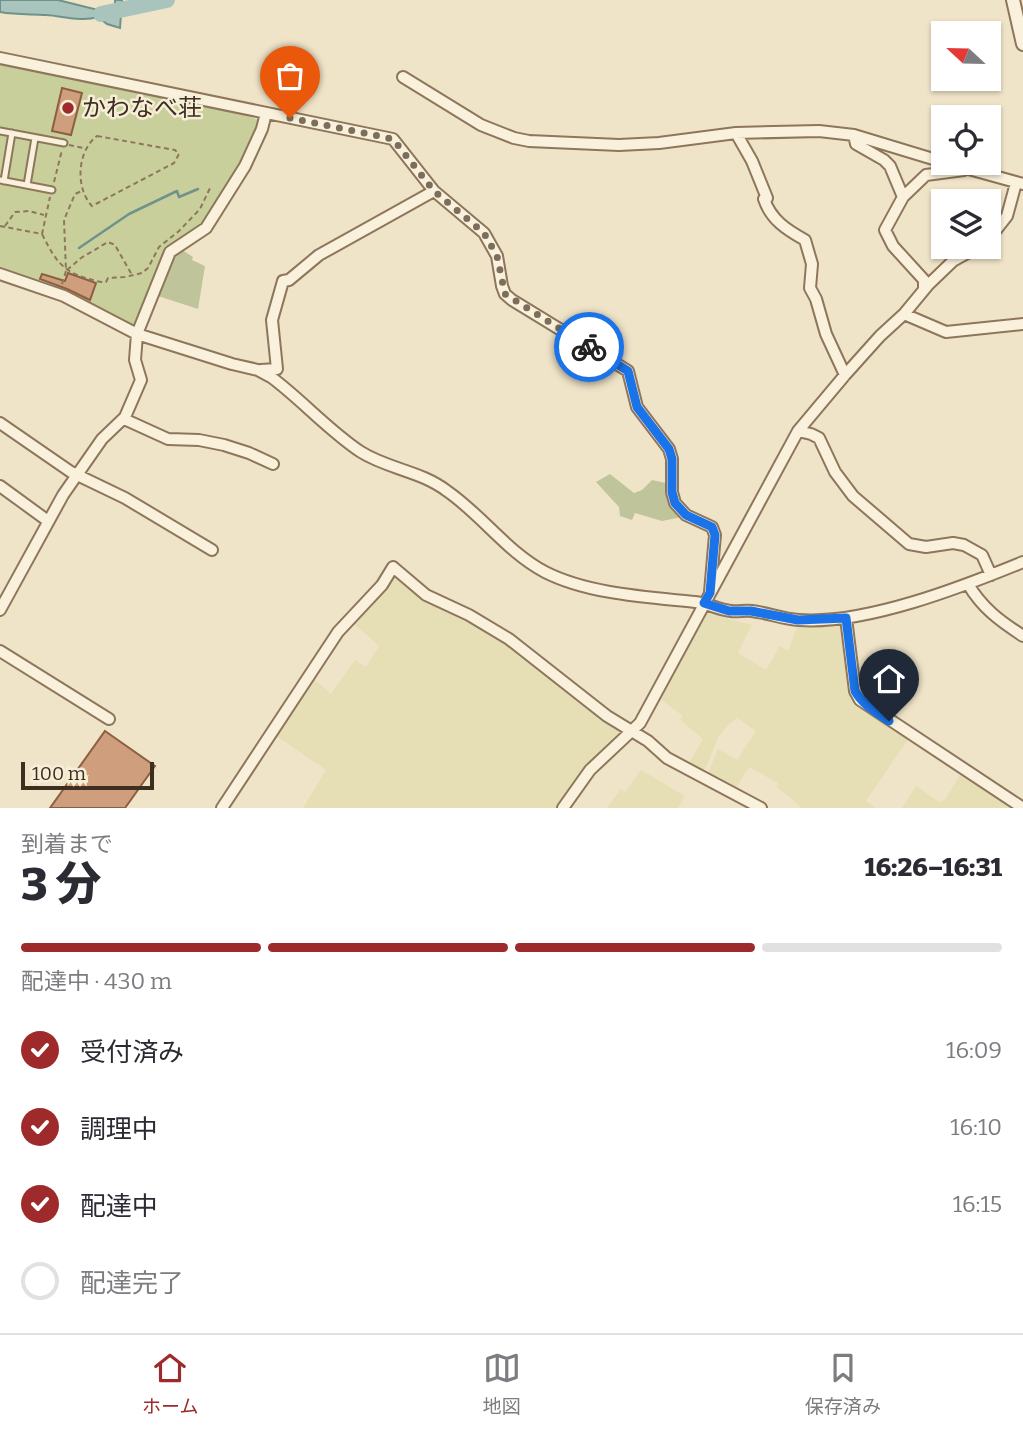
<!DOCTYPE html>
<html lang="ja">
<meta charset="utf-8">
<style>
:root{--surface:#fff;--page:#f2f2f3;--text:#2b2b33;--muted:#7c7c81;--line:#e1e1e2;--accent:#9e2a2b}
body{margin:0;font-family:Bitter,"Noto Sans JP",serif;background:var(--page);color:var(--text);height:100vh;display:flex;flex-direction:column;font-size:26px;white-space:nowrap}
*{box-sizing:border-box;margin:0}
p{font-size:23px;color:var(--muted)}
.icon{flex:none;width:38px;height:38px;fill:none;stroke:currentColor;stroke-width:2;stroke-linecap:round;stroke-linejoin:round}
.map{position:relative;height:808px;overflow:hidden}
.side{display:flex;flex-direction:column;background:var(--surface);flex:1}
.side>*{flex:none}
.needle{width:46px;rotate:292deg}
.controls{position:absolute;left:931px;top:21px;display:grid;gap:14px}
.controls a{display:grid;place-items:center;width:70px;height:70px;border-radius:0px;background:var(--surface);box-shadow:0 2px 5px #0004;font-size:35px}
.scale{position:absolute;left:21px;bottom:18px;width:133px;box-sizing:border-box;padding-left:7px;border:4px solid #3d2e20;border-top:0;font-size:19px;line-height:24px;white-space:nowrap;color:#3d2e20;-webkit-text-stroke:5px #f7eed8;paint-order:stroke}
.pin{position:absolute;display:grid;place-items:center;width:60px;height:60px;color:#fff;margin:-72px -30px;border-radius:50% 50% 50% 0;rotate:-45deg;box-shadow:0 0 7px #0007}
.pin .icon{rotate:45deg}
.courier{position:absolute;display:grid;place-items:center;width:70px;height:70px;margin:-35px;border:5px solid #1a73e8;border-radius:50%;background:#fff;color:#222;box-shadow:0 2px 9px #0007}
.head em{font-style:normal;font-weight:800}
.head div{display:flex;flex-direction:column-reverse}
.head{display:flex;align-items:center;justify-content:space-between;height:119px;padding:0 21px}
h1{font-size:46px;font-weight:800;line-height:52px}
.bar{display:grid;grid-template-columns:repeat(4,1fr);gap:10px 7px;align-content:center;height:84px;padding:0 21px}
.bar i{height:9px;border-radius:5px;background:var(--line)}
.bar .selected{background:var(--accent)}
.bar p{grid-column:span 4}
ol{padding:0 21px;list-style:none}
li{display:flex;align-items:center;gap:21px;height:77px}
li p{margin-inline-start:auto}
li .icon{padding:7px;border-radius:50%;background:var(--accent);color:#fff;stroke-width:4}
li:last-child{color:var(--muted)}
li i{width:38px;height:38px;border:4px solid var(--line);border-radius:50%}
.dock{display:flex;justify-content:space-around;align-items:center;height:98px;border-top:2px solid var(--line);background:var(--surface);font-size:19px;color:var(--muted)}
.dock a{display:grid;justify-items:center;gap:4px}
.dock .selected{color:var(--accent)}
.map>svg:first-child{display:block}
.farmland{fill:#e6deb5}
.green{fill:#c9cf9b}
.cemetery{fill:#bfc49a}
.water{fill:#a9c4bc;stroke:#6f938a;stroke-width:2}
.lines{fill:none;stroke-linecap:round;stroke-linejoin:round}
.stream{stroke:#6f938a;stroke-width:2.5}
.river{stroke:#a9c4bc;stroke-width:16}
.building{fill:#cf9f7d;stroke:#8d5f41;stroke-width:2}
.service-casing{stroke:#8d765c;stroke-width:9}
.minor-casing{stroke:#8d765c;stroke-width:14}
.tertiary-casing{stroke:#8d765c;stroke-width:16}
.path{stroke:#8d765c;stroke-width:2;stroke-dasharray:5 3.5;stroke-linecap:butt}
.service{stroke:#faf1dc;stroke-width:5}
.minor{stroke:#faf1dc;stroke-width:10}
.tertiary{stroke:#faf1dc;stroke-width:12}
.done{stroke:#7c6e5b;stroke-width:7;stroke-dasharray:0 12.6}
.route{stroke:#1a73e8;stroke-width:9}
.poi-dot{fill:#9e2a2b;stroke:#f7eed8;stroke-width:2.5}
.labels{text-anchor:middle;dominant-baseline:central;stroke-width:5;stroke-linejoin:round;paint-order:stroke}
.poi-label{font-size:24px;fill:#3d2e20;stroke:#f7eed8;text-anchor:start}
</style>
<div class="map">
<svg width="1023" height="808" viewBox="0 0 1023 808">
<rect width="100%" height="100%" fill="#f0e4c8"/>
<path class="farmland" d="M 393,574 L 437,607 L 467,619 L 507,643 L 622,729 L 623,732 L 559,808 L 303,808 L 326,770 L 275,735 L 313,678 L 331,694 L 355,660 L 366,667 L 379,646 L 353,623 Z
M 706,613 L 752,625 L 738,653 L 766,670 L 780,646 L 788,651 L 797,627 L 847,624 L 858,702 L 911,735 L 866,801 L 876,808 L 802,808 L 777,787 L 778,783 L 749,767 L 735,789 L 710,775 L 708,773 L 718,749 L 737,760 L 756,731 L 737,718 L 729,724 L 719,736 L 705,769 L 703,771 L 689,763 L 703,739 L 680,720 L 683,716 L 659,698 Z
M 641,770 L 685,796 L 678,808 L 607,808 L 621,789 L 625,792 Z
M 966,774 L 1012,806 L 1011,808 L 902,808 L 916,786 L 939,802 L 945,800 L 960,775 Z"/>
<path class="green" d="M 0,61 L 231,110 L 264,122 L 206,225 L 190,235 L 136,329 L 0,270 Z"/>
<path class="cemetery" d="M 179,248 L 193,257 L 192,260 L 205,266 L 198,309 L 155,295 L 171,253 Z
M 610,474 L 634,493 L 642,490 L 652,480 L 670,484 L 682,517 L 662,521 L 635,513 L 632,520 L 620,516 L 619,507 L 596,482 Z"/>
<path class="water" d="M 0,0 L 58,0 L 98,10 L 110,9 L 115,4 L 115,0 L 122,0 L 120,28 L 107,24 L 98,17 C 81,22 63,16 46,15 C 30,14 16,15 0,12 Z"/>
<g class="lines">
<path class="stream" d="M 79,248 L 129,214 L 177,191 L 179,197 L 198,189"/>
<path class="river" d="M 101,14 L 167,0"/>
</g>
<path class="building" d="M 62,88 L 82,93 L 71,135 L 52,131 Z
M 68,273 L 96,283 L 90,300 L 67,289 L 40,279 L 42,274 L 65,281 Z
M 105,731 L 155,766 L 125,808 L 50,808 Z"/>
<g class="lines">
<g class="service-casing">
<path id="service" d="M 0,131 L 64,143
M 0,180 L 52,190
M 4,181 L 12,133
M 27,185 L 35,138"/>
</g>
<g class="minor-casing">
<path id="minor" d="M 0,58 L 393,139 L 434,191 L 484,233 L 497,256 L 502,286 L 505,294 L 512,300 L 628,371 L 637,407 L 669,449 L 672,459 L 672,492 L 675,503 L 686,515 L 712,527 L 715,535 L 710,592
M 403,77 L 481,125 L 514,138 L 529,141 L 619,145 L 659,143 L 736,133 L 819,131 L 854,135 L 943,162
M 736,133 L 752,161 L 767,198 L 764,199 C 771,220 787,230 805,240 L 812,264 L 810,288 L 816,299 L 826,334 L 845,375
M 854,135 L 856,144 L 884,160 L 890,166 L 903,197 L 885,230 L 893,246 L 924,280 L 924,290
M 947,163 L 1023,184
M 903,197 L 926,175 L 964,170
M 989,239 L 1007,216 L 1016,183
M 0,274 L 64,296 L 137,334 L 232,364 L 258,370 L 271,377 C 302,400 329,431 361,452 C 388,469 421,471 447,491 C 482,515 507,552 545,572 C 588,594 647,597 695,602 C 707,603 719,610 731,611 C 738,612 745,610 752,611 C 768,613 783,619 799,620 C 865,625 962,587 1023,562
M 904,314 L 946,332 L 1023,324
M 261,370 L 277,369 L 272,320 L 283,281 L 289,280 L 319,255 L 434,191
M 124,419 L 168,439 L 199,440 L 224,445 L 249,453 L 273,464
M 0,423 L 71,472 L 125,498 L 212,550
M 798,431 L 811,434 L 819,438 L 835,472 L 853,496 L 909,544 L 926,547 L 953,543 L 964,545 L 982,555 L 991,575
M 0,486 L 48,521
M 968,584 C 982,608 1000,621 1023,636
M 0,610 L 63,495 L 102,439 L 125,417 L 141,380 L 135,360 L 137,334 L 170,252 L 206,228 L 245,166 L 262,129 L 266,113
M 846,618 L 855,691 L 860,700 L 1023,808
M 0,651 L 109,719
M 222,808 L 338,632 L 382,585 L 393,567 L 426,595 L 469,615 L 509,639 L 607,716 L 648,741 L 667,758 L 761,808
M 563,808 L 590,770 L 640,723 L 798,431 L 845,375 L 880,336 L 904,314 L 928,285 L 953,261 L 978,247"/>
</g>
<g class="tertiary-casing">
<path id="tertiary" d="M 1013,0 L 1023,44"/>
</g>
<path class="path" d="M 97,136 L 175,150 L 179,154 L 174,163 L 92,206 C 75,188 77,151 97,136 Z
M 69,145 L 84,148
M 54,182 L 62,150
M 0,226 L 42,234 L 50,197
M 5,226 L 15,212 L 29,211 L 44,215
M 42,234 C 58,266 65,274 101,282 L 106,282 L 108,278 L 125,277 L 142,273 L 148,268 L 159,247 L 179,231 L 200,209 L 211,186
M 67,270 L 81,258 L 108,242 L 115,245 L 132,275
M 62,284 L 66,271 L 64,220 L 75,194 L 84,190"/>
<use href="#service" class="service"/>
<use href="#minor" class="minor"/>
<use href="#tertiary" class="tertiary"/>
</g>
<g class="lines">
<path class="done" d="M 290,118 L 393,139 L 434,191 L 484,233 L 497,256 L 505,294 L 589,347"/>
<path class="route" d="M 589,347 L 628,371 L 637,407 L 669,449 L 672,459 L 672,492 L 675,503 L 686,515 L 712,527 L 715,535 L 710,593 L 704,603 L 729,611 L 751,611 L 798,620 L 846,618 L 855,691 C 863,705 876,712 889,721"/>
</g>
<circle class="poi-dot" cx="68" cy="108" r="7"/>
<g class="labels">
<g class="poi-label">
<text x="82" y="108">かわなべ荘</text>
</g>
</g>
</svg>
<div class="controls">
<a><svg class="needle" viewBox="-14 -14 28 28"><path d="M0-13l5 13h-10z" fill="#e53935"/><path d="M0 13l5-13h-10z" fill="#7c7c81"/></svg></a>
<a><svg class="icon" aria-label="locate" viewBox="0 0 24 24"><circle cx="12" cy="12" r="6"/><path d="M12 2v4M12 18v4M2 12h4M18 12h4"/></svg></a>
<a><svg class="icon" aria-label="layers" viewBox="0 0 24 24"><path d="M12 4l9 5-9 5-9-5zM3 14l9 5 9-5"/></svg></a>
</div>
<div class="scale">100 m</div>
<div class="pin" style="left:290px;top:118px;background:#ea580c"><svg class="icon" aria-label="bag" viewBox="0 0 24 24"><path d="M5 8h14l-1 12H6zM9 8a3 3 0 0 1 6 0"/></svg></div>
<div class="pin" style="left:889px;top:721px;background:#1f2937"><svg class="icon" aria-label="home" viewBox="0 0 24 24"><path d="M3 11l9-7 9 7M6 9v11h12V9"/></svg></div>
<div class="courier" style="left:589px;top:347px"><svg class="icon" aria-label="bike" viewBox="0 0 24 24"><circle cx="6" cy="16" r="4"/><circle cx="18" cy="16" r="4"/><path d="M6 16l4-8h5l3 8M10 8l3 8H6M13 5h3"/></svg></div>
</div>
<section class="side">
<div class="head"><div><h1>3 分</h1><p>到着まで</p></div><em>16:26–16:31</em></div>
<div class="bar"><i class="selected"></i><i class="selected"></i><i class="selected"></i><i></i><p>配達中 · 430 m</p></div>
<ol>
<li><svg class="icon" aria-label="check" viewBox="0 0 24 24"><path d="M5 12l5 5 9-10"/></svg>受付済み<p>16:09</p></li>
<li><svg class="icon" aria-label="check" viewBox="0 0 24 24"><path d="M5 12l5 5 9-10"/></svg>調理中<p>16:10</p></li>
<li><svg class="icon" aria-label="check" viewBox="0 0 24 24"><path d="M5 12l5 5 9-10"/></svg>配達中<p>16:15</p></li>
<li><i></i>配達完了</li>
</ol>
</section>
<nav class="dock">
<a class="selected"><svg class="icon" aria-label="home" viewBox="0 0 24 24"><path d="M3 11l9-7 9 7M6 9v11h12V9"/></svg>ホーム</a>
<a><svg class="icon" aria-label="map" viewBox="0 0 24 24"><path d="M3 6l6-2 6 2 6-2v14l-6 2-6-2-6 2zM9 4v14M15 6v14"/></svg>地図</a>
<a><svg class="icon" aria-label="saved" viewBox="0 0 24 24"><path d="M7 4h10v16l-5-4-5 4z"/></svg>保存済み</a>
</nav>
